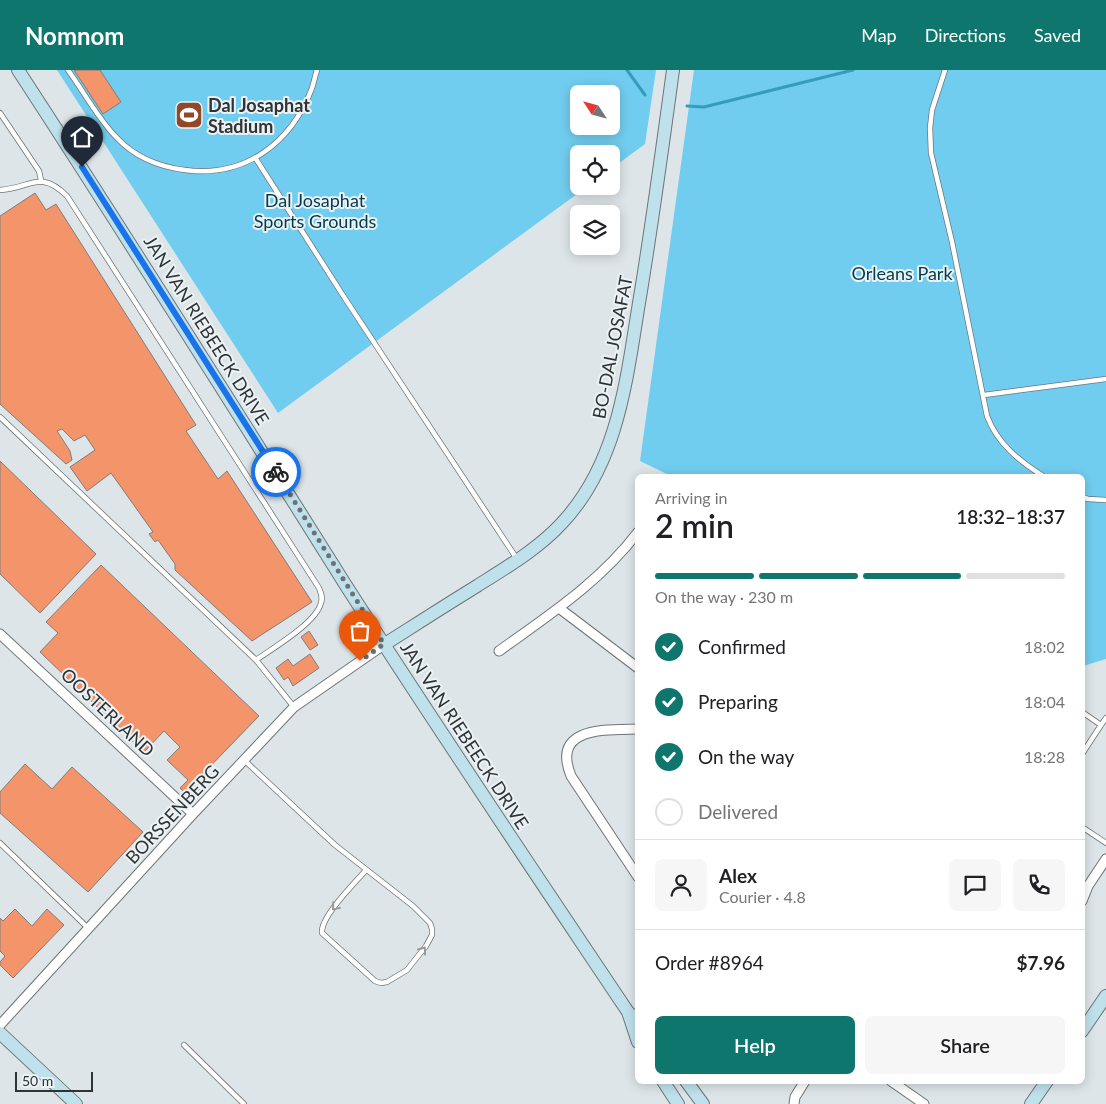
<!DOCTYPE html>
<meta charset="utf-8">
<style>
:root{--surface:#fff;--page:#f6f6f6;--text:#202124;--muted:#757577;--line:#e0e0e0;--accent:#0f766e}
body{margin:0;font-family:Lato,sans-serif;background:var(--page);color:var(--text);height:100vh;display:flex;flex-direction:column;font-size:19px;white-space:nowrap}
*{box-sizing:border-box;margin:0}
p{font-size:16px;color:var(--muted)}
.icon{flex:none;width:28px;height:28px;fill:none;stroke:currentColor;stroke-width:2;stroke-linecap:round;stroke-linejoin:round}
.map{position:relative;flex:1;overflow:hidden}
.sheet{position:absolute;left:635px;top:404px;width:450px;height:610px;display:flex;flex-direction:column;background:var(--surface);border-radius:8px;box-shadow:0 2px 12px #0003}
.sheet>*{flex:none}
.needle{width:32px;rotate:306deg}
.fabs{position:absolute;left:570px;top:15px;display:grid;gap:10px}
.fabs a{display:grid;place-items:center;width:50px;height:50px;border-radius:8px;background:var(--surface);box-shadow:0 2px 12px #0003;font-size:25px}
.scale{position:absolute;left:15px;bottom:12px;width:78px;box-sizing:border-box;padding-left:5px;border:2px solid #303334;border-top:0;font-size:14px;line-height:18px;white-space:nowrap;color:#303334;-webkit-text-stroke:4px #ebf2f5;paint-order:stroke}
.pin{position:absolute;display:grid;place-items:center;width:42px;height:42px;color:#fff;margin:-51px -21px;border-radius:50% 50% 50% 0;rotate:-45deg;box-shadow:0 0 5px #0007}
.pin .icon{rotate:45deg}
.courier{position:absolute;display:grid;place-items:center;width:50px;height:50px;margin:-25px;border:4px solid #1a73e8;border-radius:50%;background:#fff;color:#222;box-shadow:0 1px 6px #0007}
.summary em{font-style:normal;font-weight:600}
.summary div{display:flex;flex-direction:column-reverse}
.summary{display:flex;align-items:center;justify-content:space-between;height:85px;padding:0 20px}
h1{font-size:32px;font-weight:600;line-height:38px}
.bar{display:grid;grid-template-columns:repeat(4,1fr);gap:8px 5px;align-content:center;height:60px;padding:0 20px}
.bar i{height:6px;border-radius:4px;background:var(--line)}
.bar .active{background:var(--accent)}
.bar p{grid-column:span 4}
.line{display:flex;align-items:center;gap:12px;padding:0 20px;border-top:1px solid var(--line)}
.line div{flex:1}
.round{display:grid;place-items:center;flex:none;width:52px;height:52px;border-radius:8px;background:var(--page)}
ol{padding:0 20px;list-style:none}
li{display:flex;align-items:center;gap:15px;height:55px}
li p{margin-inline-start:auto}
li .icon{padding:5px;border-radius:50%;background:var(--accent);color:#fff;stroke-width:4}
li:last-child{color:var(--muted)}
li i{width:28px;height:28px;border:2px solid var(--line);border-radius:50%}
.cta{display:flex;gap:10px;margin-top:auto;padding:10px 20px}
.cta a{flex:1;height:58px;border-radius:8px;background:var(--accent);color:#fff;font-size:20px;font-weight:600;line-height:58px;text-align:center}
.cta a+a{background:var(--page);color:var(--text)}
header{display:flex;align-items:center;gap:30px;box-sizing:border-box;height:70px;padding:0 25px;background:var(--accent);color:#fff}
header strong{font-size:24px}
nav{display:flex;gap:28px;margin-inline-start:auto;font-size:18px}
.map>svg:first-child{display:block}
.green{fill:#71cdef;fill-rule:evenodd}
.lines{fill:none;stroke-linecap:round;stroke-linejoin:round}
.stream{stroke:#379bbc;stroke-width:3}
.building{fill:#f3946b;stroke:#837c7a}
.lane-casing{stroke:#6e7577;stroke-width:6}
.street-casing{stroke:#6e7577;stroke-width:11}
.secondary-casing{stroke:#6e7577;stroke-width:14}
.lane{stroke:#fff;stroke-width:4.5}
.street{stroke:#fff;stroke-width:9}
.secondary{stroke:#bfe1ec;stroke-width:12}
.oneway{stroke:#98999a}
.done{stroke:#6d7173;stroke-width:5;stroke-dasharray:0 9}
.route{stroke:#1a73e8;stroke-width:6}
.labels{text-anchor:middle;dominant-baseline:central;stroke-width:4;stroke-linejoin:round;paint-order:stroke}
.poi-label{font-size:18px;font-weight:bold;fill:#303334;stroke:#ebf2f5;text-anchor:start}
.park-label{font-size:18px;fill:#003c4d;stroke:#ebf2f5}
.street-label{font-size:18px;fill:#303334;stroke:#ebf2f5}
</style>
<header>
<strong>Nomnom</strong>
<nav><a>Map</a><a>Directions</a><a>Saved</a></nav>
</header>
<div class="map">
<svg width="1106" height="1034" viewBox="0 0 1106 1034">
<rect width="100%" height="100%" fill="#dee5e8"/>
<path class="green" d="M 57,0 L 656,0 L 645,74 L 611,99 L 611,84 L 579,84 L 579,116 L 588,116 L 278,343 ZM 579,24 L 611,24 L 611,56 L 579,56 Z
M 694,0 L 1106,0 L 1106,589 L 1083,596 L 1082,406 L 671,406 L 640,391 Z"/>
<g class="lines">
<path class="stream" d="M 627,0 L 645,25
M 687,36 L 704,37 L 853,0"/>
</g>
<path class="building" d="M 74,0 L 100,0 L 121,32 L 103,44 Z
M 35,123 L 46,140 L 56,134 L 196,355 L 186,361 L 218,409 L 227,401 L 312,532 L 252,571 L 175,500 L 175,494 L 158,470 L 155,472 L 149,464 L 153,462 L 111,403 L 87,421 L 70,397 L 95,380 L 85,365 L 74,371 L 62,359 L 57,361 L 70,381 L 72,390 L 66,394 L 0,334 L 0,146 Z
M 0,391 L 96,484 L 40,543 L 0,504 Z
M 101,495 L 259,646 L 194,713 L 200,719 L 195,724 L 185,723 L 180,718 L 188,710 L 167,690 L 180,677 L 164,661 L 144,682 L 40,582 L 58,563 L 46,552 Z
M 309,561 L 318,575 L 310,580 L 301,567 Z
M 310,584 L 319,598 L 293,616 L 288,607 L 284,610 L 276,598 L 288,589 L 293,596 Z
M 25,694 L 52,719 L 72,697 L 143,762 L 88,822 L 0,743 L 0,722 Z
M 15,839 L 32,856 L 47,839 L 64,855 L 13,908 L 0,895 L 0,892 L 5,886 L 0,881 L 0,848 L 3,851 Z"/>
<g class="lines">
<g class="lane-casing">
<path id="lane" d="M 68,0 C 84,22 98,49 117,68 C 135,87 160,97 185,100 C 244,108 291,74 312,18 C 314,12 315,6 317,0
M 945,0 L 932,40 L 930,58 L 931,83 L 952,172 L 987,346 C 997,373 1019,391 1043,406
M 0,43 L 39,101 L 41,110
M 256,89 L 344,227 L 517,489
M 0,120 C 31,118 40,99 67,126 L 319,518 C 321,523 323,527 321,533 C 316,553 273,578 256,590
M 984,325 L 1106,309
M 0,347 L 256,590 L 294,637
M 1082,427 L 1088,429 L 1106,430
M 1082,642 L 1101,655 L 1082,684
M 1101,655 L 1106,648
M 244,690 L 335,775 L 413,836 L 430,853 L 432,859 L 432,865 L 426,876 L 407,900 L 387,912 L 381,913 L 375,911 L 322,863 C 320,847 355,813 366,800
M 1082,757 L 1106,773
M 0,773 L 88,858
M 184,975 L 244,1034"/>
</g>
<g class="street-casing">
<path id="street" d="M 559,538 L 638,598
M 0,564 L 193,744
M 499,581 C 549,545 600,512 638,462
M 638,659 C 606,660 551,656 571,706 L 638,807
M 1082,831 L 1088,816 L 1106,789
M 0,955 L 193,744 L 294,637 L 385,574
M 891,1011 L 924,1034
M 794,1034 L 795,1027 L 805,1011"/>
</g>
<g class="secondary-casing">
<path id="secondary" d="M 18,0 C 129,170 237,342 345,514 C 437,658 533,800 628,942 L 638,951
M 385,574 C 415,555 446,535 477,516 C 507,497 538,479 562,453 C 621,390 627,302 641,221 C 653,147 663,74 673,0
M 628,942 L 638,972
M 1082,961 L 1106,926
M 0,963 L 76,1034
M 663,1011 L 678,1034
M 686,1011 L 703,1034
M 1031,1034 L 1047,1011"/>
</g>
<use href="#lane" class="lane"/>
<use href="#street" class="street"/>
<use href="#secondary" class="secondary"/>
</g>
<defs><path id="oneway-chevron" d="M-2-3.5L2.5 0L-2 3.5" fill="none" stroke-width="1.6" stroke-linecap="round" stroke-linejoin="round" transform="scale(1.25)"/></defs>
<g class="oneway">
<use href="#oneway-chevron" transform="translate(335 837) rotate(130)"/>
<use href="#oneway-chevron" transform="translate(423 880) rotate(-54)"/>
</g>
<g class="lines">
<path class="done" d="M 276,402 L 384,574 L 360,591"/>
<path class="route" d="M 82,97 L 276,402"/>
</g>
<defs>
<g id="stadium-square" transform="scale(1.4375)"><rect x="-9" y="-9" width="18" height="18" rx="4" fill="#904827" stroke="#ebf2f5"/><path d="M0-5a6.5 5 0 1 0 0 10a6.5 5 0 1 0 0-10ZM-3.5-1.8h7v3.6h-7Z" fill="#fff"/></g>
</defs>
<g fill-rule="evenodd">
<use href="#stadium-square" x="189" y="45"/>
</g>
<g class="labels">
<g class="poi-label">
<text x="208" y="35">Dal Josaphat<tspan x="208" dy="21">Stadium</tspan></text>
</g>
<g class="park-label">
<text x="315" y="130">Dal Josaphat<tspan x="315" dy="21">Sports Grounds</tspan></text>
<text x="902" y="203">Orleans Park</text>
</g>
<g class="street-label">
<text transform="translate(207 260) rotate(58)">JAN VAN RIEBEECK DRIVE</text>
<text transform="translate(612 277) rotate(-79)">BO-DAL JOSAFAT</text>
<text transform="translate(108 642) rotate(43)">OOSTERLAND</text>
<text transform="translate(465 665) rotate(57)">JAN VAN RIEBEECK DRIVE</text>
<text transform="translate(172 744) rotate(-47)">BORSSENBERG</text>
</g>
</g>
</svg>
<div class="fabs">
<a><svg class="needle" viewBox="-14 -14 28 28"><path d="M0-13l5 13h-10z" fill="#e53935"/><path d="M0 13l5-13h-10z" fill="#757577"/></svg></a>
<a><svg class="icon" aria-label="locate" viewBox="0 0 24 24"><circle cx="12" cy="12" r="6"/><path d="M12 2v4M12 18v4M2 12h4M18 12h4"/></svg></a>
<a><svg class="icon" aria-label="layers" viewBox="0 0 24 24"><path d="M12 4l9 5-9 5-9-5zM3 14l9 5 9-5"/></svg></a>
</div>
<div class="scale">50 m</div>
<div class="pin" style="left:360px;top:591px;background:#ea580c"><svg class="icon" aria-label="bag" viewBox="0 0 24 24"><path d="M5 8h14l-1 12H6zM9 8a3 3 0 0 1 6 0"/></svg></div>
<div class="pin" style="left:82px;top:97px;background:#1f2937"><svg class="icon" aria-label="home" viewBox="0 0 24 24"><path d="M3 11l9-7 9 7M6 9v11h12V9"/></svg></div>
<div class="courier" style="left:276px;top:402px"><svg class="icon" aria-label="bike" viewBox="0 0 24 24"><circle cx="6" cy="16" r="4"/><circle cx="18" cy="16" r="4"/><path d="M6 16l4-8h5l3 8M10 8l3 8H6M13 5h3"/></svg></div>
<section class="sheet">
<div class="summary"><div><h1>2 min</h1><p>Arriving in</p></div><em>18:32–18:37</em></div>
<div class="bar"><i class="active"></i><i class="active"></i><i class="active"></i><i></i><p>On the way · 230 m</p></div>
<ol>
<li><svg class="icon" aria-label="check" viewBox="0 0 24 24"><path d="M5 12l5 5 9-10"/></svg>Confirmed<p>18:02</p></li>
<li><svg class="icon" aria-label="check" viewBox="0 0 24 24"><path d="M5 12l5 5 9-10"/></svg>Preparing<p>18:04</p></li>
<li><svg class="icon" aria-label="check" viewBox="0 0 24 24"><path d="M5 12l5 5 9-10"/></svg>On the way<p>18:28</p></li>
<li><i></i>Delivered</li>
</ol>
<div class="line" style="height:90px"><a class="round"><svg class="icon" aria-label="person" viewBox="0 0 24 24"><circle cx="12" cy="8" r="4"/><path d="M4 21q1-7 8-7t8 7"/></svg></a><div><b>Alex</b><p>Courier · 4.8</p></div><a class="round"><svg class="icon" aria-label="chat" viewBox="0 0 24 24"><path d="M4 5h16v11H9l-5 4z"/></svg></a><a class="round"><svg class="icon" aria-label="phone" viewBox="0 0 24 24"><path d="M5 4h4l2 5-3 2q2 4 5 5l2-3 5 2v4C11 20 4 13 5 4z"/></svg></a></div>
<div class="line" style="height:65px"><div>Order #8964</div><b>$7.96</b></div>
<div class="cta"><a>Help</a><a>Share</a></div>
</section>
</div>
